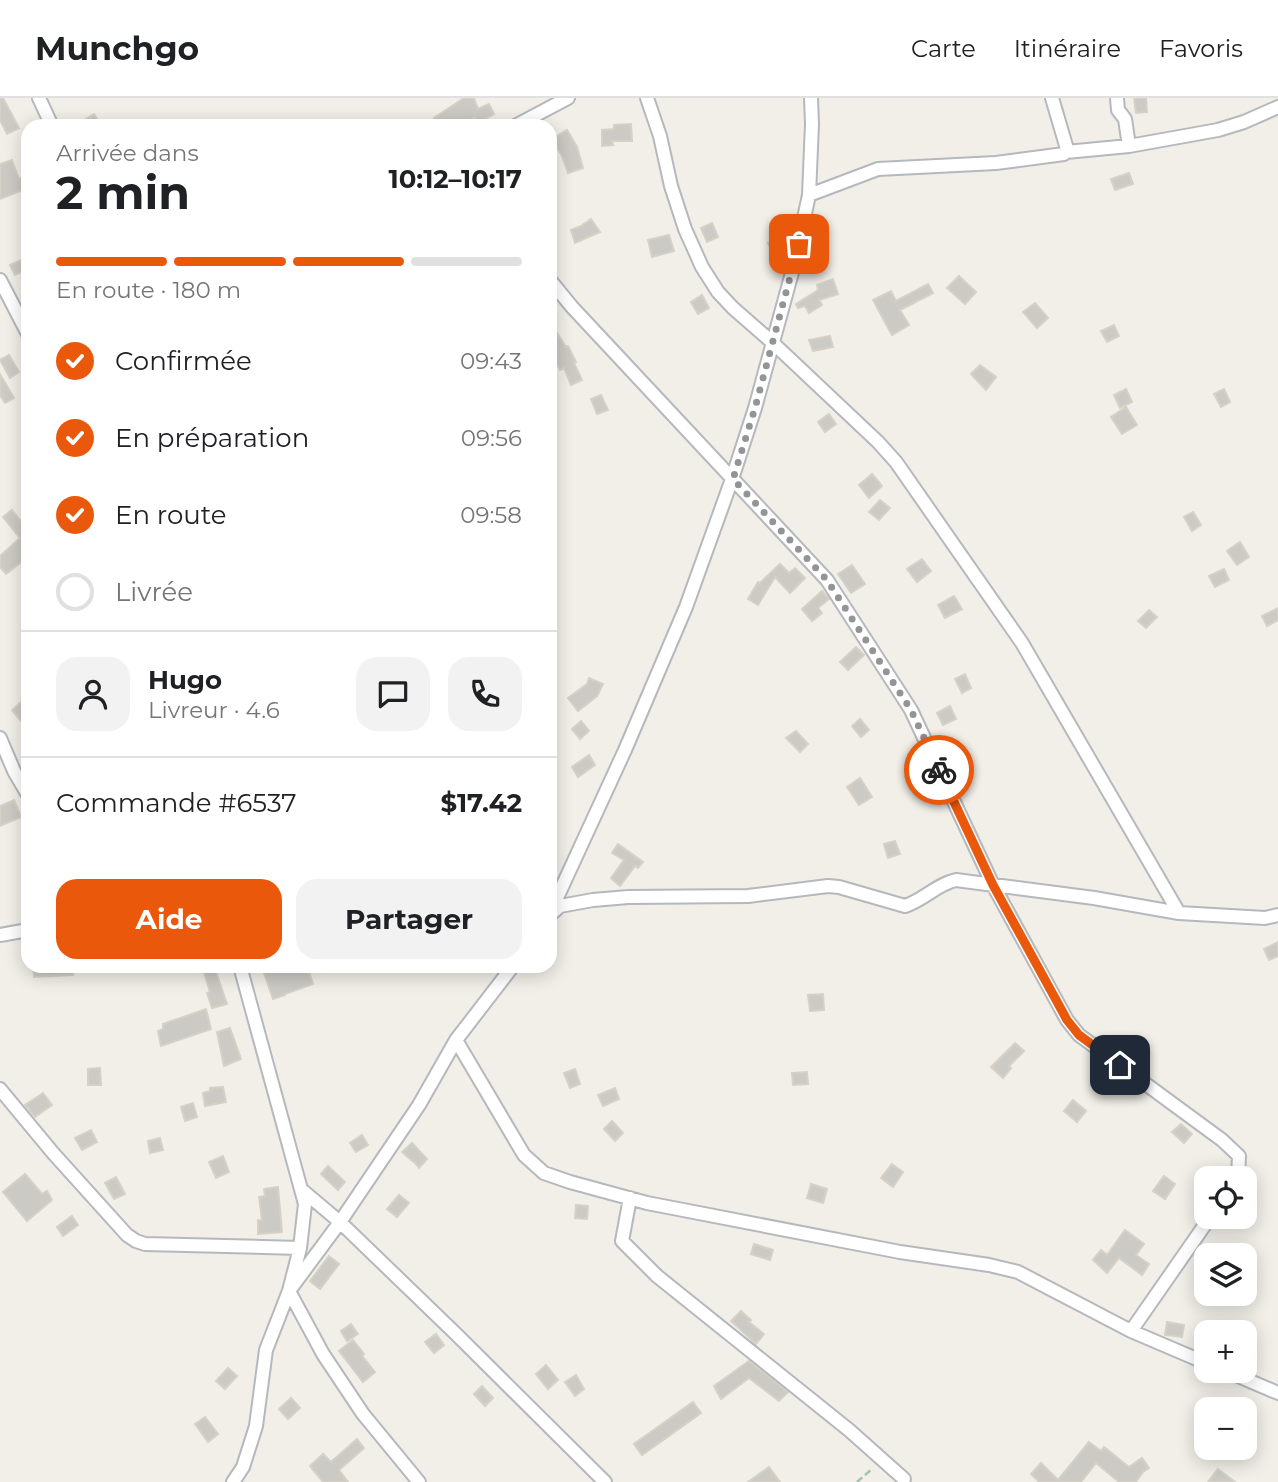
<!DOCTYPE html>
<html lang="fr">
<meta charset="utf-8">
<style>
:root{--surface:#fff;--page:#f2f2f2;--text:#202124;--muted:#757577;--line:#e0e0e0;--accent:#ea580c}
body{margin:0;font-family:Montserrat,sans-serif;background:var(--page);color:var(--text);height:100vh;display:flex;flex-direction:column;font-size:26px;white-space:nowrap}
*{box-sizing:border-box;margin:0}
p{font-size:23px;color:var(--muted)}
.icon{flex:none;width:38px;height:38px;fill:none;stroke:currentColor;stroke-width:2;stroke-linecap:round;stroke-linejoin:round}
.map{position:relative;flex:1;overflow:hidden}
.drawer{position:absolute;left:21px;top:21px;width:536px;height:854px;display:flex;flex-direction:column;background:var(--surface);border-radius:21px;box-shadow:0 4px 18px #0003}
.drawer>*{flex:none}
.controls{position:absolute;left:1194px;top:1068px;display:grid;gap:14px}
.controls a{display:grid;place-items:center;width:63px;height:63px;border-radius:14px;background:var(--surface);box-shadow:0 4px 18px #0003;font-size:35px}
.pin{position:absolute;display:grid;place-items:center;width:60px;height:60px;color:#fff;margin:-30px;border-radius:14px;box-shadow:0 4px 10px #0006}
.courier{position:absolute;display:grid;place-items:center;width:70px;height:70px;margin:-35px;border:5px solid #ea580c;border-radius:50%;background:#fff;color:#222;box-shadow:0 2px 9px #0007}
.head em{font-style:normal;font-weight:700}
.head div{display:flex;flex-direction:column-reverse}
.head{display:flex;align-items:center;justify-content:space-between;height:119px;padding:0 35px}
h1{font-size:46px;font-weight:700;line-height:52px}
.bar{display:grid;grid-template-columns:repeat(4,1fr);gap:10px 7px;align-content:center;height:84px;padding:0 35px}
.bar i{height:9px;border-radius:5px;background:var(--line)}
.bar .current{background:var(--accent)}
.bar p{grid-column:span 4}
.line{display:flex;align-items:center;gap:18px;padding:0 35px;border-top:2px solid var(--line)}
.line div{flex:1}
.round{display:grid;place-items:center;flex:none;width:74px;height:74px;border-radius:21px;background:var(--page)}
ol{padding:0 35px;list-style:none}
li{display:flex;align-items:center;gap:21px;height:77px}
li p{margin-inline-start:auto}
li .icon{padding:7px;border-radius:50%;background:var(--accent);color:#fff;stroke-width:4}
li:last-child{color:var(--muted)}
li i{width:38px;height:38px;border:4px solid var(--line);border-radius:50%}
.action{display:flex;gap:14px;margin-top:auto;padding:14px 35px}
.action a{flex:1;height:80px;border-radius:21px;background:var(--accent);color:#fff;font-size:28px;font-weight:700;line-height:80px;text-align:center}
.action a+a{background:var(--page);color:var(--text)}
header{display:flex;align-items:center;gap:42px;box-sizing:border-box;height:98px;padding:0 35px;background:var(--surface);border-bottom:2px solid var(--line)}
header strong{font-size:33px}
nav{display:flex;gap:38px;margin-inline-start:auto;font-size:24px}
.map>svg:first-child{display:block}
.building{fill:#cccac5;stroke:#d6d1c6;stroke-width:2}
.lines{fill:none;stroke-linecap:round;stroke-linejoin:round}
.minor-casing{stroke:#b5b8bc;stroke-width:16}
.path{stroke:#9cc7a9;stroke-width:2.5;stroke-dasharray:7 3.5;stroke-linecap:butt}
.minor{stroke:#fff;stroke-width:12}
.done{stroke:#929495;stroke-width:7;stroke-dasharray:0 12.6}
.route{stroke:#ea580c;stroke-width:9}
</style>
<header>
<strong>Munchgo</strong>
<nav><a>Carte</a><a>Itinéraire</a><a>Favoris</a></nav>
</header>
<div class="map">
<svg width="1278" height="1384" viewBox="0 0 1278 1384">
<rect width="100%" height="100%" fill="#f1efe8"/>
<path class="building" d="M 0,0 L 3,0 L 19,30 L 7,36 L 0,22 Z
M 464,0 L 474,0 L 478,11 L 489,6 L 494,16 L 478,25 L 475,19 L 462,28 L 439,28 L 434,20 Z
M 1134,0 L 1146,0 L 1147,14 L 1136,15 Z
M 94,16 L 102,28 L 74,28 Z
M 631,26 L 632,43 L 612,43 L 613,47 L 602,48 L 602,32 L 614,31 L 614,27 Z
M 567,32 L 577,49 L 583,70 L 568,75 L 562,58 L 552,41 Z
M 12,62 L 19,81 L 28,78 L 28,90 L 0,101 L 0,66 Z
M 1129,75 L 1133,86 L 1115,92 L 1111,81 Z
M 591,121 L 600,134 L 575,145 L 571,132 L 581,128 Z
M 712,125 L 718,139 L 707,144 L 701,130 Z
M 669,137 L 674,153 L 652,159 L 648,142 Z
M 781,138 L 787,151 L 774,157 L 768,145 Z
M 26,160 L 28,160 L 28,171 L 15,177 L 10,167 Z
M 959,178 L 976,194 L 965,206 L 947,190 Z
M 833,181 L 838,196 L 819,202 L 822,207 L 809,215 L 805,208 L 798,210 L 796,206 L 818,192 L 817,187 Z
M 928,186 L 933,195 L 900,212 L 909,227 L 892,237 L 873,202 L 891,193 L 896,203 Z
M 702,197 L 709,210 L 698,216 L 691,204 Z
M 1035,205 L 1048,220 L 1037,230 L 1023,214 Z
M 1114,227 L 1119,238 L 1107,244 L 1101,233 Z
M 557,235 L 566,249 L 568,248 L 576,264 L 574,265 L 582,282 L 571,287 L 564,270 L 560,272 L 552,256 L 556,254 L 550,244 L 550,240 Z
M 830,238 L 833,249 L 813,253 L 809,242 Z
M 9,257 L 19,274 L 10,280 L 0,262 Z
M 980,267 L 996,279 L 986,292 L 971,276 Z
M 0,276 L 14,300 L 5,305 L 0,297 Z
M 1126,291 L 1132,304 L 1120,310 L 1114,297 Z
M 1224,291 L 1230,304 L 1221,309 L 1214,296 Z
M 601,297 L 608,312 L 597,316 L 591,301 Z
M 1126,309 L 1137,327 L 1122,336 L 1111,319 Z
M 829,316 L 836,326 L 825,334 L 818,324 Z
M 872,376 L 882,388 L 869,400 L 859,387 Z
M 880,402 L 890,410 L 879,422 L 869,414 Z
M 12,412 L 28,432 L 28,459 L 6,476 L 0,469 L 0,458 L 20,440 L 3,419 Z
M 1193,414 L 1201,427 L 1192,433 L 1184,419 Z
M 1240,444 L 1249,459 L 1237,467 L 1227,453 Z
M 922,461 L 931,473 L 917,484 L 907,471 Z
M 780,466 L 789,475 L 795,470 L 805,480 L 790,495 L 775,479 L 758,507 L 748,501 L 758,484 L 760,485 Z
M 852,467 L 865,486 L 851,495 L 838,476 Z
M 1224,471 L 1229,482 L 1215,489 L 1209,478 Z
M 822,493 L 829,501 L 818,510 L 822,515 L 812,523 L 802,511 Z
M 954,498 L 962,511 L 945,520 L 938,507 Z
M 1278,510 L 1278,522 L 1267,528 L 1262,518 Z
M 1149,512 L 1157,519 L 1146,530 L 1138,523 Z
M 856,549 L 864,557 L 848,572 L 840,564 Z
M 965,576 L 971,590 L 962,595 L 955,581 Z
M 589,580 L 603,586 L 597,598 L 578,613 L 568,600 L 587,586 Z
M 28,598 L 28,617 L 21,623 L 12,612 Z
M 950,608 L 956,621 L 943,627 L 937,615 Z
M 860,621 L 869,632 L 861,639 L 852,628 Z
M 581,623 L 589,633 L 580,641 L 572,631 Z
M 796,633 L 808,646 L 800,654 L 786,640 Z
M 589,657 L 595,667 L 578,679 L 572,669 Z
M 860,680 L 872,699 L 859,707 L 847,689 Z
M 14,702 L 21,719 L 0,728 L 0,708 Z
M 895,743 L 900,756 L 888,760 L 884,746 Z
M 618,746 L 643,764 L 638,770 L 635,768 L 620,788 L 611,780 L 624,762 L 612,755 Z
M 1278,844 L 1278,858 L 1269,862 L 1264,851 Z
M 33,868 L 72,868 L 73,877 L 34,879 Z
M 214,868 L 227,906 L 212,910 L 207,895 L 210,894 L 203,871 Z
M 265,868 L 307,868 L 313,886 L 285,896 L 285,897 L 273,901 L 264,875 L 267,874 Z
M 823,896 L 824,912 L 810,913 L 808,897 Z
M 206,911 L 211,931 L 161,948 L 158,933 L 163,931 L 163,926 Z
M 230,930 L 241,961 L 224,968 L 217,934 Z
M 1015,945 L 1024,953 L 1009,968 L 1011,970 L 1003,980 L 991,969 Z
M 100,970 L 101,987 L 88,987 L 88,971 Z
M 575,971 L 580,986 L 570,990 L 564,975 Z
M 807,974 L 808,986 L 793,987 L 792,975 Z
M 223,989 L 226,1004 L 205,1008 L 203,995 L 210,993 L 210,990 Z
M 615,990 L 619,1001 L 603,1008 L 598,997 Z
M 43,995 L 52,1007 L 35,1019 L 25,1007 Z
M 1073,1002 L 1086,1013 L 1077,1024 L 1064,1013 Z
M 193,1005 L 197,1019 L 185,1023 L 181,1009 Z
M 612,1023 L 623,1035 L 615,1043 L 604,1031 Z
M 1181,1026 L 1192,1036 L 1184,1045 L 1172,1034 Z
M 91,1032 L 97,1044 L 82,1052 L 75,1040 Z
M 362,1037 L 368,1047 L 356,1054 L 350,1045 Z
M 160,1040 L 163,1052 L 150,1055 L 148,1043 Z
M 412,1045 L 427,1061 L 419,1070 L 416,1066 L 402,1054 Z
M 223,1058 L 229,1074 L 216,1080 L 209,1064 Z
M 892,1066 L 903,1074 L 893,1089 L 881,1080 Z
M 328,1068 L 345,1084 L 338,1092 L 321,1076 Z
M 25,1076 L 42,1096 L 47,1093 L 52,1102 L 27,1123 L 3,1094 Z
M 1164,1078 L 1175,1086 L 1165,1101 L 1153,1093 Z
M 116,1079 L 125,1096 L 114,1101 L 105,1085 Z
M 811,1086 L 827,1091 L 823,1105 L 807,1100 Z
M 278,1089 L 282,1134 L 258,1136 L 258,1122 L 262,1123 L 259,1099 L 265,1098 L 264,1091 Z
M 399,1097 L 409,1105 L 397,1119 L 387,1111 Z
M 576,1107 L 588,1108 L 587,1121 L 575,1120 Z
M 72,1118 L 78,1127 L 63,1138 L 57,1129 Z
M 1125,1132 L 1144,1146 L 1136,1157 L 1149,1166 L 1142,1177 L 1119,1160 L 1107,1175 L 1093,1162 L 1101,1152 L 1107,1157 Z
M 754,1146 L 773,1152 L 770,1162 L 751,1156 Z
M 329,1158 L 339,1166 L 320,1191 L 310,1183 Z
M 741,1213 L 751,1222 L 749,1224 L 764,1236 L 756,1246 L 731,1223 Z
M 1167,1224 L 1184,1227 L 1182,1239 L 1165,1237 Z
M 351,1226 L 358,1236 L 347,1243 L 341,1233 Z
M 436,1236 L 444,1247 L 434,1255 L 425,1244 Z
M 353,1242 L 364,1256 L 362,1258 L 375,1274 L 363,1284 L 339,1253 Z
M 749,1263 L 788,1294 L 779,1303 L 749,1280 L 721,1301 L 714,1288 Z
M 546,1267 L 558,1282 L 548,1291 L 536,1276 Z
M 228,1270 L 237,1278 L 225,1291 L 216,1283 Z
M 576,1277 L 584,1291 L 575,1298 L 565,1284 Z
M 482,1288 L 493,1300 L 485,1308 L 474,1296 Z
M 291,1300 L 300,1310 L 288,1321 L 279,1311 Z
M 693,1304 L 701,1315 L 642,1357 L 634,1346 Z
M 205,1319 L 218,1336 L 208,1344 L 195,1326 Z
M 357,1341 L 364,1350 L 339,1372 L 348,1384 L 323,1384 L 310,1368 L 323,1356 L 331,1364 Z
M 1089,1344 L 1101,1353 L 1104,1349 L 1129,1369 L 1142,1360 L 1149,1370 L 1143,1374 L 1136,1384 L 1119,1384 L 1096,1365 L 1081,1384 L 1039,1384 L 1031,1376 L 1041,1365 L 1058,1382 Z
M 769,1369 L 780,1384 L 748,1384 Z
M 1218,1371 L 1235,1384 L 1208,1384 Z"/>
<g class="lines">
<g class="minor-casing">
<path id="minor" d="M 39,0 L 52,28
M 647,0 L 660,38 L 671,88 L 685,131 L 702,169 L 718,194 L 733,210 L 773,245 L 878,344 L 896,364 L 1022,545 L 1179,815
M 1117,0 L 1118,12 L 1125,21 L 1129,48
M 515,28 L 568,0
M 1066,54 L 1129,48 L 1218,32 L 1244,24 L 1278,9
M 809,97 L 878,71 L 996,65 L 1064,56 L 1067,51 L 1052,0
M 0,182 L 28,236
M 550,182 L 572,209 L 827,482 L 911,612 L 993,787 L 1067,922 L 1079,937 L 1222,1042 L 1239,1058 L 1238,1080
M 0,640 L 14,673 L 28,697
M 550,815 L 625,652 L 686,509 L 732,381 L 755,310 L 793,171 L 809,97 L 812,26 L 811,0
M 550,817 L 560,808 L 593,802 L 628,799 L 748,798 L 828,788 L 839,789 L 905,808 C 924,802 937,786 956,782 L 1094,800 L 1179,815 L 1265,820 L 1278,817
M 0,837 L 28,832
M 240,868 L 305,1106 L 300,1150 L 289,1193 L 323,1256 L 363,1316 L 419,1384
M 456,942 L 524,1057 L 544,1075 L 570,1084 L 647,1105 L 900,1154 L 989,1167 L 1018,1174 L 1131,1233 L 1206,1265
M 0,991 L 53,1055 L 127,1137 L 136,1143 L 145,1146 L 300,1150
M 302,1092 L 340,1124 L 456,1236 L 605,1384
M 630,1100 L 622,1143 L 657,1178 L 849,1332 L 904,1381
M 1131,1233 L 1211,1118
M 1224,1272 L 1278,1295
M 233,1384 L 243,1369 L 256,1328 L 266,1252 L 289,1193 L 340,1124 L 419,1007 L 456,942 L 513,868"/>
</g>
<path class="path" d="M 857,1384 L 872,1371"/>
<use href="#minor" class="minor"/>
</g>
<g class="lines">
<path class="done" d="M 799,146 L 755,310 L 733,381 L 827,482 L 911,612 L 939,672"/>
<path class="route" d="M 939,672 L 993,787 L 1067,922 L 1079,937 L 1120,967"/>
</g>
</svg>
<div class="controls">
<a><svg class="icon" aria-label="locate" viewBox="0 0 24 24"><circle cx="12" cy="12" r="6"/><path d="M12 2v4M12 18v4M2 12h4M18 12h4"/></svg></a>
<a><svg class="icon" aria-label="layers" viewBox="0 0 24 24"><path d="M12 4l9 5-9 5-9-5zM3 14l9 5 9-5"/></svg></a>
<a>+</a>
<a>−</a>
</div>
<div class="pin" style="left:799px;top:146px;background:#ea580c"><svg class="icon" aria-label="bag" viewBox="0 0 24 24"><path d="M5 8h14l-1 12H6zM9 8a3 3 0 0 1 6 0"/></svg></div>
<div class="pin" style="left:1120px;top:967px;background:#1f2937"><svg class="icon" aria-label="home" viewBox="0 0 24 24"><path d="M3 11l9-7 9 7M6 9v11h12V9"/></svg></div>
<div class="courier" style="left:939px;top:672px"><svg class="icon" aria-label="bike" viewBox="0 0 24 24"><circle cx="6" cy="16" r="4"/><circle cx="18" cy="16" r="4"/><path d="M6 16l4-8h5l3 8M10 8l3 8H6M13 5h3"/></svg></div>
<section class="drawer">
<div class="head"><div><h1>2 min</h1><p>Arrivée dans</p></div><em>10:12–10:17</em></div>
<div class="bar"><i class="current"></i><i class="current"></i><i class="current"></i><i></i><p>En route · 180 m</p></div>
<ol>
<li><svg class="icon" aria-label="check" viewBox="0 0 24 24"><path d="M5 12l5 5 9-10"/></svg>Confirmée<p>09:43</p></li>
<li><svg class="icon" aria-label="check" viewBox="0 0 24 24"><path d="M5 12l5 5 9-10"/></svg>En préparation<p>09:56</p></li>
<li><svg class="icon" aria-label="check" viewBox="0 0 24 24"><path d="M5 12l5 5 9-10"/></svg>En route<p>09:58</p></li>
<li><i></i>Livrée</li>
</ol>
<div class="line" style="height:126px"><a class="round"><svg class="icon" aria-label="person" viewBox="0 0 24 24"><circle cx="12" cy="8" r="4"/><path d="M4 21q1-7 8-7t8 7"/></svg></a><div><b>Hugo</b><p>Livreur · 4.6</p></div><a class="round"><svg class="icon" aria-label="chat" viewBox="0 0 24 24"><path d="M4 5h16v11H9l-5 4z"/></svg></a><a class="round"><svg class="icon" aria-label="phone" viewBox="0 0 24 24"><path d="M5 4h4l2 5-3 2q2 4 5 5l2-3 5 2v4C11 20 4 13 5 4z"/></svg></a></div>
<div class="line" style="height:91px"><div>Commande #6537</div><b>$17.42</b></div>
<div class="action"><a>Aide</a><a>Partager</a></div>
</section>
</div>
